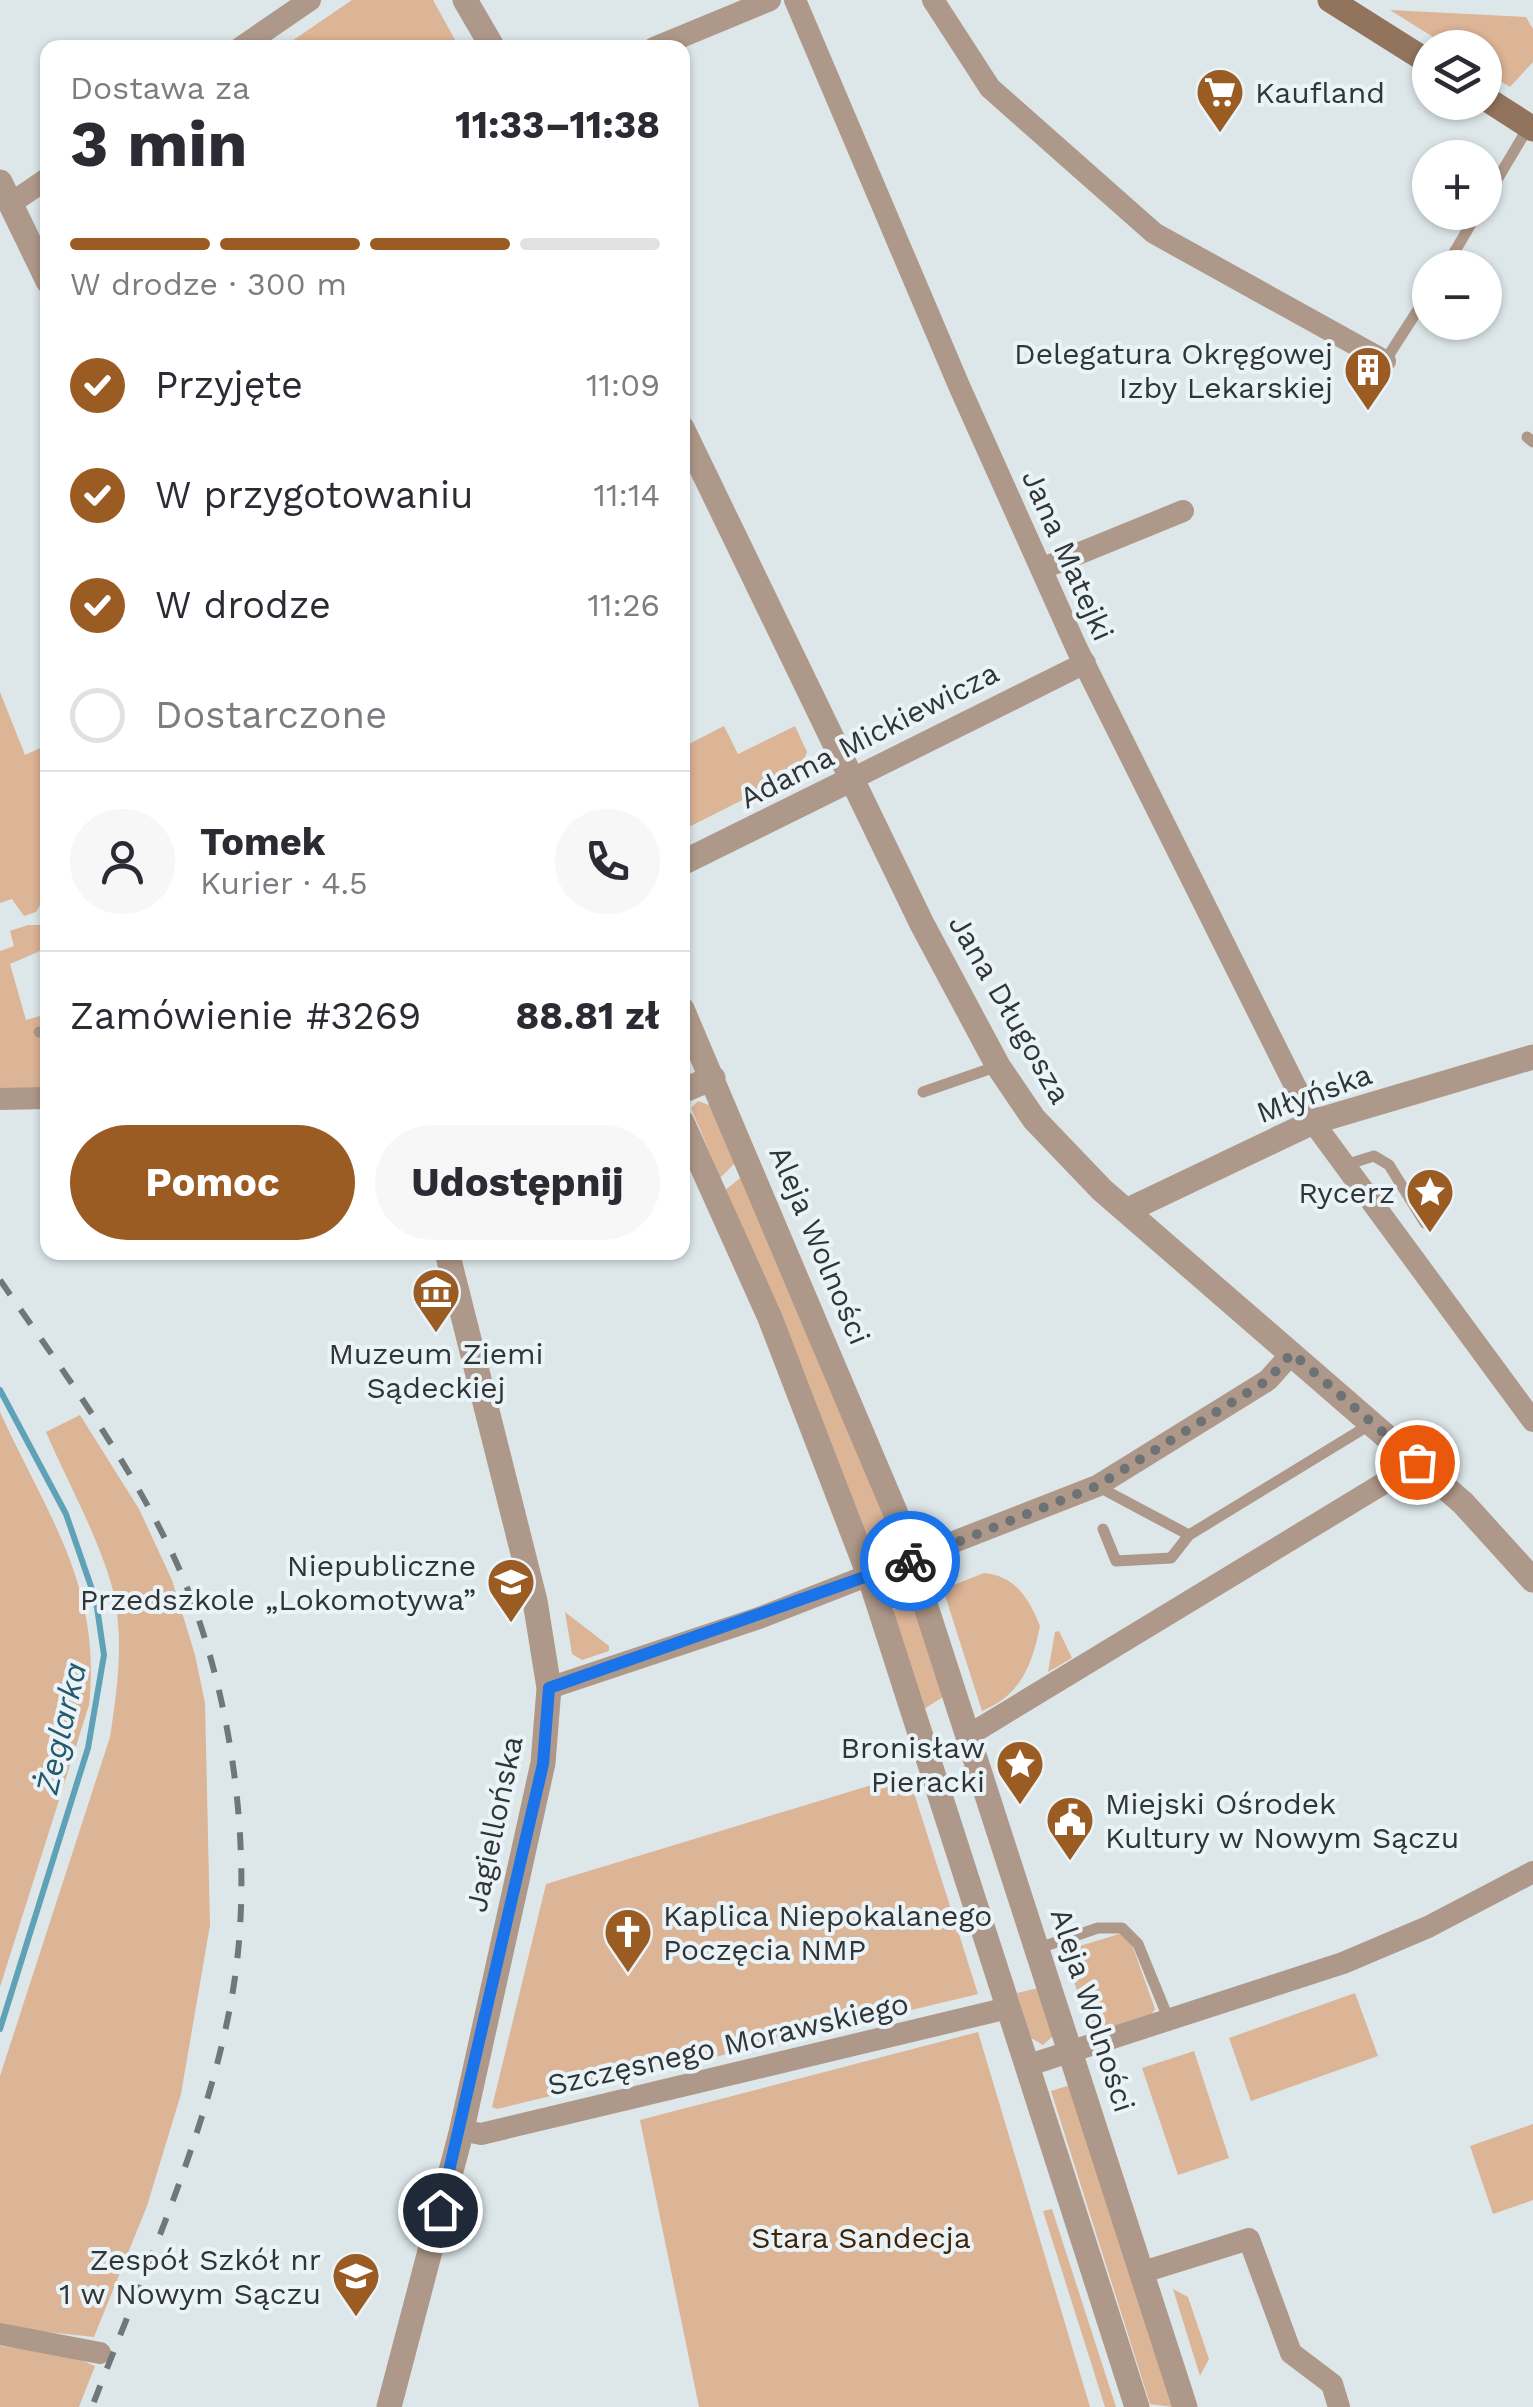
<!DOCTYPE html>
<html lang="pl">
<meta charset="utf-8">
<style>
:root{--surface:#fff;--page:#f7f7f7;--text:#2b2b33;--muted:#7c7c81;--line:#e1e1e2;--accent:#9b5c24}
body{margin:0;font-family:"Work Sans",sans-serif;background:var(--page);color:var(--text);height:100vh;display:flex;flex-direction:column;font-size:38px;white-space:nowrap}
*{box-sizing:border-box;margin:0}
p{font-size:32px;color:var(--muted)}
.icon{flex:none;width:55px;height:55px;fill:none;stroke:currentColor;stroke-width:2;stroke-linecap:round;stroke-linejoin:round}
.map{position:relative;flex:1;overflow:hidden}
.drawer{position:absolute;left:40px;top:40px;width:650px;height:1220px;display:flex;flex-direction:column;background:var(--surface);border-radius:20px;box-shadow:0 2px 8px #0004}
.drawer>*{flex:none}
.buttons{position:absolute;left:1412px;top:30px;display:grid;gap:20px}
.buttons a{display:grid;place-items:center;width:90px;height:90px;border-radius:50%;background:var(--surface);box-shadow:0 2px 8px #0004;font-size:50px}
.pin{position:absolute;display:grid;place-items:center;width:85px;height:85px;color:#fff;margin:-42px;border:5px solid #fff;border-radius:50%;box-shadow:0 2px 10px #0007}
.courier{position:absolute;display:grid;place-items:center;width:100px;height:100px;margin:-50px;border:8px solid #1a73e8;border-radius:50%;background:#fff;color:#222;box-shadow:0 2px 12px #0007}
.overview em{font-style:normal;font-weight:700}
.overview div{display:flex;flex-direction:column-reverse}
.overview{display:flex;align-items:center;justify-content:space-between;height:170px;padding:0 30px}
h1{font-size:65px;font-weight:700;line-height:75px}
.bar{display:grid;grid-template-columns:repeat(4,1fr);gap:15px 10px;align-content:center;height:120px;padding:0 30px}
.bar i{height:12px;border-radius:8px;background:var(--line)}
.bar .current{background:var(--accent)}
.bar p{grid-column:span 4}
.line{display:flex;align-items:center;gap:25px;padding:0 30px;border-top:2px solid var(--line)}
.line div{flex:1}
.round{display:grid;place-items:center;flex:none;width:105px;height:105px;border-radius:52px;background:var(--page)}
ol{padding:0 30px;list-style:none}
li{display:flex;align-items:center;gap:30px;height:110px}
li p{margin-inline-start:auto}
li .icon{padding:10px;border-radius:50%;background:var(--accent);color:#fff;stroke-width:4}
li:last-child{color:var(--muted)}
li i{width:55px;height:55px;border:5px solid var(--line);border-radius:50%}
.action{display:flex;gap:20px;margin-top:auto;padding:20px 30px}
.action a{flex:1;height:115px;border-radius:60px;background:var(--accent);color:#fff;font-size:40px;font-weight:700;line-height:115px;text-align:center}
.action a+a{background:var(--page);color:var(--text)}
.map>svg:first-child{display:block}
.green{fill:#dcb496}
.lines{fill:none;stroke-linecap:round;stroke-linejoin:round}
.stream{stroke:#5fa2b8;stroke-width:6}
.service{stroke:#ae9889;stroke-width:11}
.minor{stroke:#ae9889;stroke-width:22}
.tertiary{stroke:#ae9889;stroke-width:25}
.secondary{stroke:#92735c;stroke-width:25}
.rail{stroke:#717779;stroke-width:6;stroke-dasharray:18 18;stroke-linecap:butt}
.done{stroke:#6d7375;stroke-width:10;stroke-dasharray:0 18}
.route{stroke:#1a73e8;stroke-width:12}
.labels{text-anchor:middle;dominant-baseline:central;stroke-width:8;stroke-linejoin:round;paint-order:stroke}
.poi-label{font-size:30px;fill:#313536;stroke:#eaf4f8;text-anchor:end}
.street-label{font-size:30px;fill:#313536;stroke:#eaf4f8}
.park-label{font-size:30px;fill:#442407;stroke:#eaf4f8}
.water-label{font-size:32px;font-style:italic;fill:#245a6c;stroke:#eaf4f8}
</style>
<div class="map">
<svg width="1533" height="2407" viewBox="0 0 1533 2407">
<rect width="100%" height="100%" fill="#dde7ea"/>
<path class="green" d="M 352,0 L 433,0 L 459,47 L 283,47 Z
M 1390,10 L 1526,17 L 1533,29 L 1533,62 L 1510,87 L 1485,71 L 1485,48 L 1449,47 Z
M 0,692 L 25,755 L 47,745 L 48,871 L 42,874 L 47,894 L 36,912 L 24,916 L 12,899 L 0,903 Z
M 724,726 L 738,754 L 795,726 L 807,752 L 803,762 L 784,770 L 776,783 L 683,830 L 683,747 Z
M 28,925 L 41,925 L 47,932 L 47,948 L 10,964 L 26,1020 L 47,1014 L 47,1090 L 0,1091 L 0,951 L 14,946 L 10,931 Z
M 698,1101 L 712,1106 L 736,1162 L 720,1178 L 691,1108 Z
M 743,1176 L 889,1527 L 867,1536 L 803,1369 L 725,1190 Z
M 0,1412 C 47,1515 102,1586 89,1705 L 0,1987 Z
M 80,1415 L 139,1509 L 172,1580 L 195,1655 L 205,1703 L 210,1925 L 181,2094 L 147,2206 L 94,2337 L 0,2327 L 0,2076 L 110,1737 C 118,1686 125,1633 111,1583 C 96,1532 67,1481 46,1432 Z
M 984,1573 C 1016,1576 1029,1599 1040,1626 C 1032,1665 1021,1695 982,1711 L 943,1589 Z
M 913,1603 L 943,1697 L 924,1709 L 893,1610 Z
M 565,1612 L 609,1646 L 609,1651 L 582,1660 L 572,1654 Z
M 1059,1631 L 1072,1658 L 1048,1672 L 1055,1632 Z
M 908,1774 L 978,1994 L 497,2109 L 492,2107 L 546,1884 Z
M 1122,1933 L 1130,1939 L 1155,2009 L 1150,2017 L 1092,2036 L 1064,1951 Z
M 1038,1988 L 1053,2036 L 1043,2045 L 1031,2038 L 1017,1993 Z
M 1355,1993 L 1378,2056 L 1251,2101 L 1229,2038 Z
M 978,2032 L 1090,2407 L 699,2407 L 640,2120 Z
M 1194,2051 L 1229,2158 L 1178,2175 L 1142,2068 Z
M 1070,2085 L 1172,2403 L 1172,2407 L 1150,2404 L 1051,2091 Z
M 1533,2124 L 1533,2200 L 1493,2214 L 1470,2146 Z
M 1052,2209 L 1116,2407 L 1105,2407 L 1043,2211 Z
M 1173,2289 L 1188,2297 L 1209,2359 L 1200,2376 Z
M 0,2346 L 69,2355 L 95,2366 L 79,2407 L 0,2407 Z"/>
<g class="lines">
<path class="stream" d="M 0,1390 L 66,1514 L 96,1601 L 104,1655 L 88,1748 L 0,2029"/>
<path class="service" d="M 1485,200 L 1529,126
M 1445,268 L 1478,212
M 1385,361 L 1430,291
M 1527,437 L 1533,442
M 39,1032 L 48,1032
M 923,1092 L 998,1066
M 1345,1165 L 1374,1156 L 1389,1165 L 1425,1223
M 1097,1486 L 1189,1535
M 1103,1529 L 1116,1561 L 1171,1558 L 1189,1535 L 1371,1424
M 1039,1948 L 1098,1928 L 1122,1928 L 1138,1944 L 1169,2020"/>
<path class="minor" d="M 795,0 L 960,388 L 1077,649 L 1313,1122 L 1533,1421
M 933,0 L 990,88 L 1154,233 L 1385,361
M 240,48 L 310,0
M 654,48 L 770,0
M 10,204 L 48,178
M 1041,569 L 1183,511
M 852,779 L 1085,663
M 0,1099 L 48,1098
M 549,1688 L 759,1618 L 1097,1486 L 1268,1380 L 1292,1353
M 969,1735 L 1417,1463
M 1026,2066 L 1343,1963 L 1428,1927 L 1533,1872
M 461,2130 L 481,2134 L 1008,2008
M 1143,2272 L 1249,2239 L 1291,2353 L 1332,2384 L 1339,2407
M 0,2334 L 100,2353"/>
<path class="tertiary" d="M 465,0 L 493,48
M 0,182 L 48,281
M 682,428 L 922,924 L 998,1066 L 1034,1119 L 1102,1190 L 1463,1503 L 1533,1580
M 682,863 L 852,779
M 682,1009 L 896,1514 L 1185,2407
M 682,1091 L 713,1078
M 682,1122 L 770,1318 L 869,1575 L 1137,2407
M 1126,1211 L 1313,1122 L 1533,1057
M 389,2407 L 461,2133 L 543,1763 L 549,1688 L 535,1601 L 447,1252"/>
<path class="secondary" d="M 1330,0 L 1430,63
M 1485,98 L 1533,129"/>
<path class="rail" d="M 0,1280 C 61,1368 127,1458 173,1555 C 230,1677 254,1844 235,1977 C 215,2118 143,2273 92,2407"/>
</g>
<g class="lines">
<path class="done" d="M 910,1561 L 1097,1486 L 1268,1380 L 1292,1353 L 1417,1462"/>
<path class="route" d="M 440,2210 L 543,1764 L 549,1688 L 910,1561"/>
</g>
<defs>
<g id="supermarket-pin" transform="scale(2.5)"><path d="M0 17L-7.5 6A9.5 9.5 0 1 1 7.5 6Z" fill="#9b5c24" stroke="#eaf4f8"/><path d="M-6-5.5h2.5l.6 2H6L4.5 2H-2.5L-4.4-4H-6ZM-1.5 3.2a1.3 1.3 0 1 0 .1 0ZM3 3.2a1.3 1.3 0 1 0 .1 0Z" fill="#fff"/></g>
<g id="building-pin" transform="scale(2.5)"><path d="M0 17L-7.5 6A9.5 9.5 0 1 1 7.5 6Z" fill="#9b5c24" stroke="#eaf4f8"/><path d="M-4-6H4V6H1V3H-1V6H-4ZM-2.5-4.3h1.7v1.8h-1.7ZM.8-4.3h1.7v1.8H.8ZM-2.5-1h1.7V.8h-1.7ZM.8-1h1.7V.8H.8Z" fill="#fff"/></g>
<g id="sight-pin" transform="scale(2.5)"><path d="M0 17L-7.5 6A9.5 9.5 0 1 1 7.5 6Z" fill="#9b5c24" stroke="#eaf4f8"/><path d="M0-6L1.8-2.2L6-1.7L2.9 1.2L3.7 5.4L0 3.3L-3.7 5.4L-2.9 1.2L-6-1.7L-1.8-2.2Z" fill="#fff"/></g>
<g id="museum-pin" transform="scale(2.5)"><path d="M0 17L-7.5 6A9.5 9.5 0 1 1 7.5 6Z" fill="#9b5c24" stroke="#eaf4f8"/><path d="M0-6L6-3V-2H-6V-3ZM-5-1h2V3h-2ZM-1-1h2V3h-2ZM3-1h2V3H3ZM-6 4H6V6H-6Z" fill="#fff"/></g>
<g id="school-pin" transform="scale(2.5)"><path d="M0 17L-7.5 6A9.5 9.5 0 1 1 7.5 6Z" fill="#9b5c24" stroke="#eaf4f8"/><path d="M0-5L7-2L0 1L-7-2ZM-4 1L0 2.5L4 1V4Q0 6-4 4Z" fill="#fff"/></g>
<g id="civic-pin" transform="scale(2.5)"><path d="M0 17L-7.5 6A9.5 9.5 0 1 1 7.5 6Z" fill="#9b5c24" stroke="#eaf4f8"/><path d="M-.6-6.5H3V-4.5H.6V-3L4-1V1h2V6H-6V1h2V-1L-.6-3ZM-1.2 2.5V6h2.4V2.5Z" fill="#fff"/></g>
<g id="church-pin" transform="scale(2.5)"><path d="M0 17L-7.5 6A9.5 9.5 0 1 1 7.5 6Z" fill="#9b5c24" stroke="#eaf4f8"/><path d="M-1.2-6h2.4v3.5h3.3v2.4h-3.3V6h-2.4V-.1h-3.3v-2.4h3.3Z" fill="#fff"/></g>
</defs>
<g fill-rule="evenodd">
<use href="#supermarket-pin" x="1220" y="92"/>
<use href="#building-pin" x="1368" y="370"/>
<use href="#sight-pin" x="1430" y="1192"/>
<use href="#museum-pin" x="436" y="1292"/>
<use href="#school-pin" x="511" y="1582"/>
<use href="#sight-pin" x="1020" y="1764"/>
<use href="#civic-pin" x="1070" y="1820"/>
<use href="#church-pin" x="628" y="1932"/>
<use href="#school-pin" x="356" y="2276"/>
</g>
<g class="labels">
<g class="poi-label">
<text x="1255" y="92" text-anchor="start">Kaufland</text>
<text x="1333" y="353">Delegatura Okręgowej<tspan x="1333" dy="34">Izby Lekarskiej</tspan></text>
<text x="1395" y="1192">Rycerz</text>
<text x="436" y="1353" text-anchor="middle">Muzeum Ziemi<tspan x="436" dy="34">Sądeckiej</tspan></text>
<text x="476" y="1565">Niepubliczne<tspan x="476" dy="34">Przedszkole „Lokomotywa”</tspan></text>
<text x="985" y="1747">Bronisław<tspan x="985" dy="34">Pieracki</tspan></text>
<text x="1105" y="1803" text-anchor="start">Miejski Ośrodek<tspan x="1105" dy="34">Kultury w Nowym Sączu</tspan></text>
<text x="663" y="1915" text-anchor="start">Kaplica Niepokalanego<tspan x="663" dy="34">Poczęcia NMP</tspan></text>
<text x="321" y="2259">Zespół Szkół nr<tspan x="321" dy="34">1 w Nowym Sączu</tspan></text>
</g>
<g class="street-label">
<text transform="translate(1068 555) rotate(66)">Jana Matejki</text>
<text transform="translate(869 735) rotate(-27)">Adama Mickiewicza</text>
<text transform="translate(1010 1009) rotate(60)">Jana Długosza</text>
<text transform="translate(1314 1093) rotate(-20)">Młyńska</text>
<text transform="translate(820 1245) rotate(67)">Aleja Wolności</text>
<text transform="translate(494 1824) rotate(-78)">Jagiellońska</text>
<text transform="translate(1093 2010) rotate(72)">Aleja Wolności</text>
<text transform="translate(728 2044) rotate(-13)">Szczęsnego Morawskiego</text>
</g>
<g class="park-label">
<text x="861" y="2237">Stara Sandecja</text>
</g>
<g class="water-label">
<text transform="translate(61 1728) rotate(-77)">Żeglarka</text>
</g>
</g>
</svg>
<div class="buttons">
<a><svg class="icon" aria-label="layers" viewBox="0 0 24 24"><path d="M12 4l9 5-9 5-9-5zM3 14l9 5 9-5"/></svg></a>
<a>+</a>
<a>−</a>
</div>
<div class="pin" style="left:1417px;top:1462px;background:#ea580c"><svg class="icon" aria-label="bag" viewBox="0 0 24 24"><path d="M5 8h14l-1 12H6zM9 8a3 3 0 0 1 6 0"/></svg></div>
<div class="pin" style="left:440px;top:2210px;background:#1f2937"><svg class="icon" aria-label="home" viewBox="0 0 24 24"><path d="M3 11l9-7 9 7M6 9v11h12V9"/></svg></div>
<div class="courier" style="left:910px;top:1561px"><svg class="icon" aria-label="bike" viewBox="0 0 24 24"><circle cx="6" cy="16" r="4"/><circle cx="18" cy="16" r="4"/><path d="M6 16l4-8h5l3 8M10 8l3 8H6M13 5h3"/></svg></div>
<section class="drawer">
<div class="overview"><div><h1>3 min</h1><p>Dostawa za</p></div><em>11:33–11:38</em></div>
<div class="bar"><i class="current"></i><i class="current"></i><i class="current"></i><i></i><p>W drodze · 300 m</p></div>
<ol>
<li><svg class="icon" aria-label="check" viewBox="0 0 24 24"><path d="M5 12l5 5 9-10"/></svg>Przyjęte<p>11:09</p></li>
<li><svg class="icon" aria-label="check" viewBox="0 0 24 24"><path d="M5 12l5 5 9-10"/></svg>W przygotowaniu<p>11:14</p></li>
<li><svg class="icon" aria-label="check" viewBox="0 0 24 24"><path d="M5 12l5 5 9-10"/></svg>W drodze<p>11:26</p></li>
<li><i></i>Dostarczone</li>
</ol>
<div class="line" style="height:180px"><a class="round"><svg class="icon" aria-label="person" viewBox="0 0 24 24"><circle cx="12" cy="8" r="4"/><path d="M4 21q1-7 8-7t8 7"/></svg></a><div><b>Tomek</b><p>Kurier · 4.5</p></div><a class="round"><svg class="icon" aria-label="phone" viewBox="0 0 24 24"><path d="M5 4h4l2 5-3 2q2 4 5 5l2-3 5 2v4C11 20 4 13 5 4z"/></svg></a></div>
<div class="line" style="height:130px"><div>Zamówienie #3269</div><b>88.81 zł</b></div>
<div class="action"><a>Pomoc</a><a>Udostępnij</a></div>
</section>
</div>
